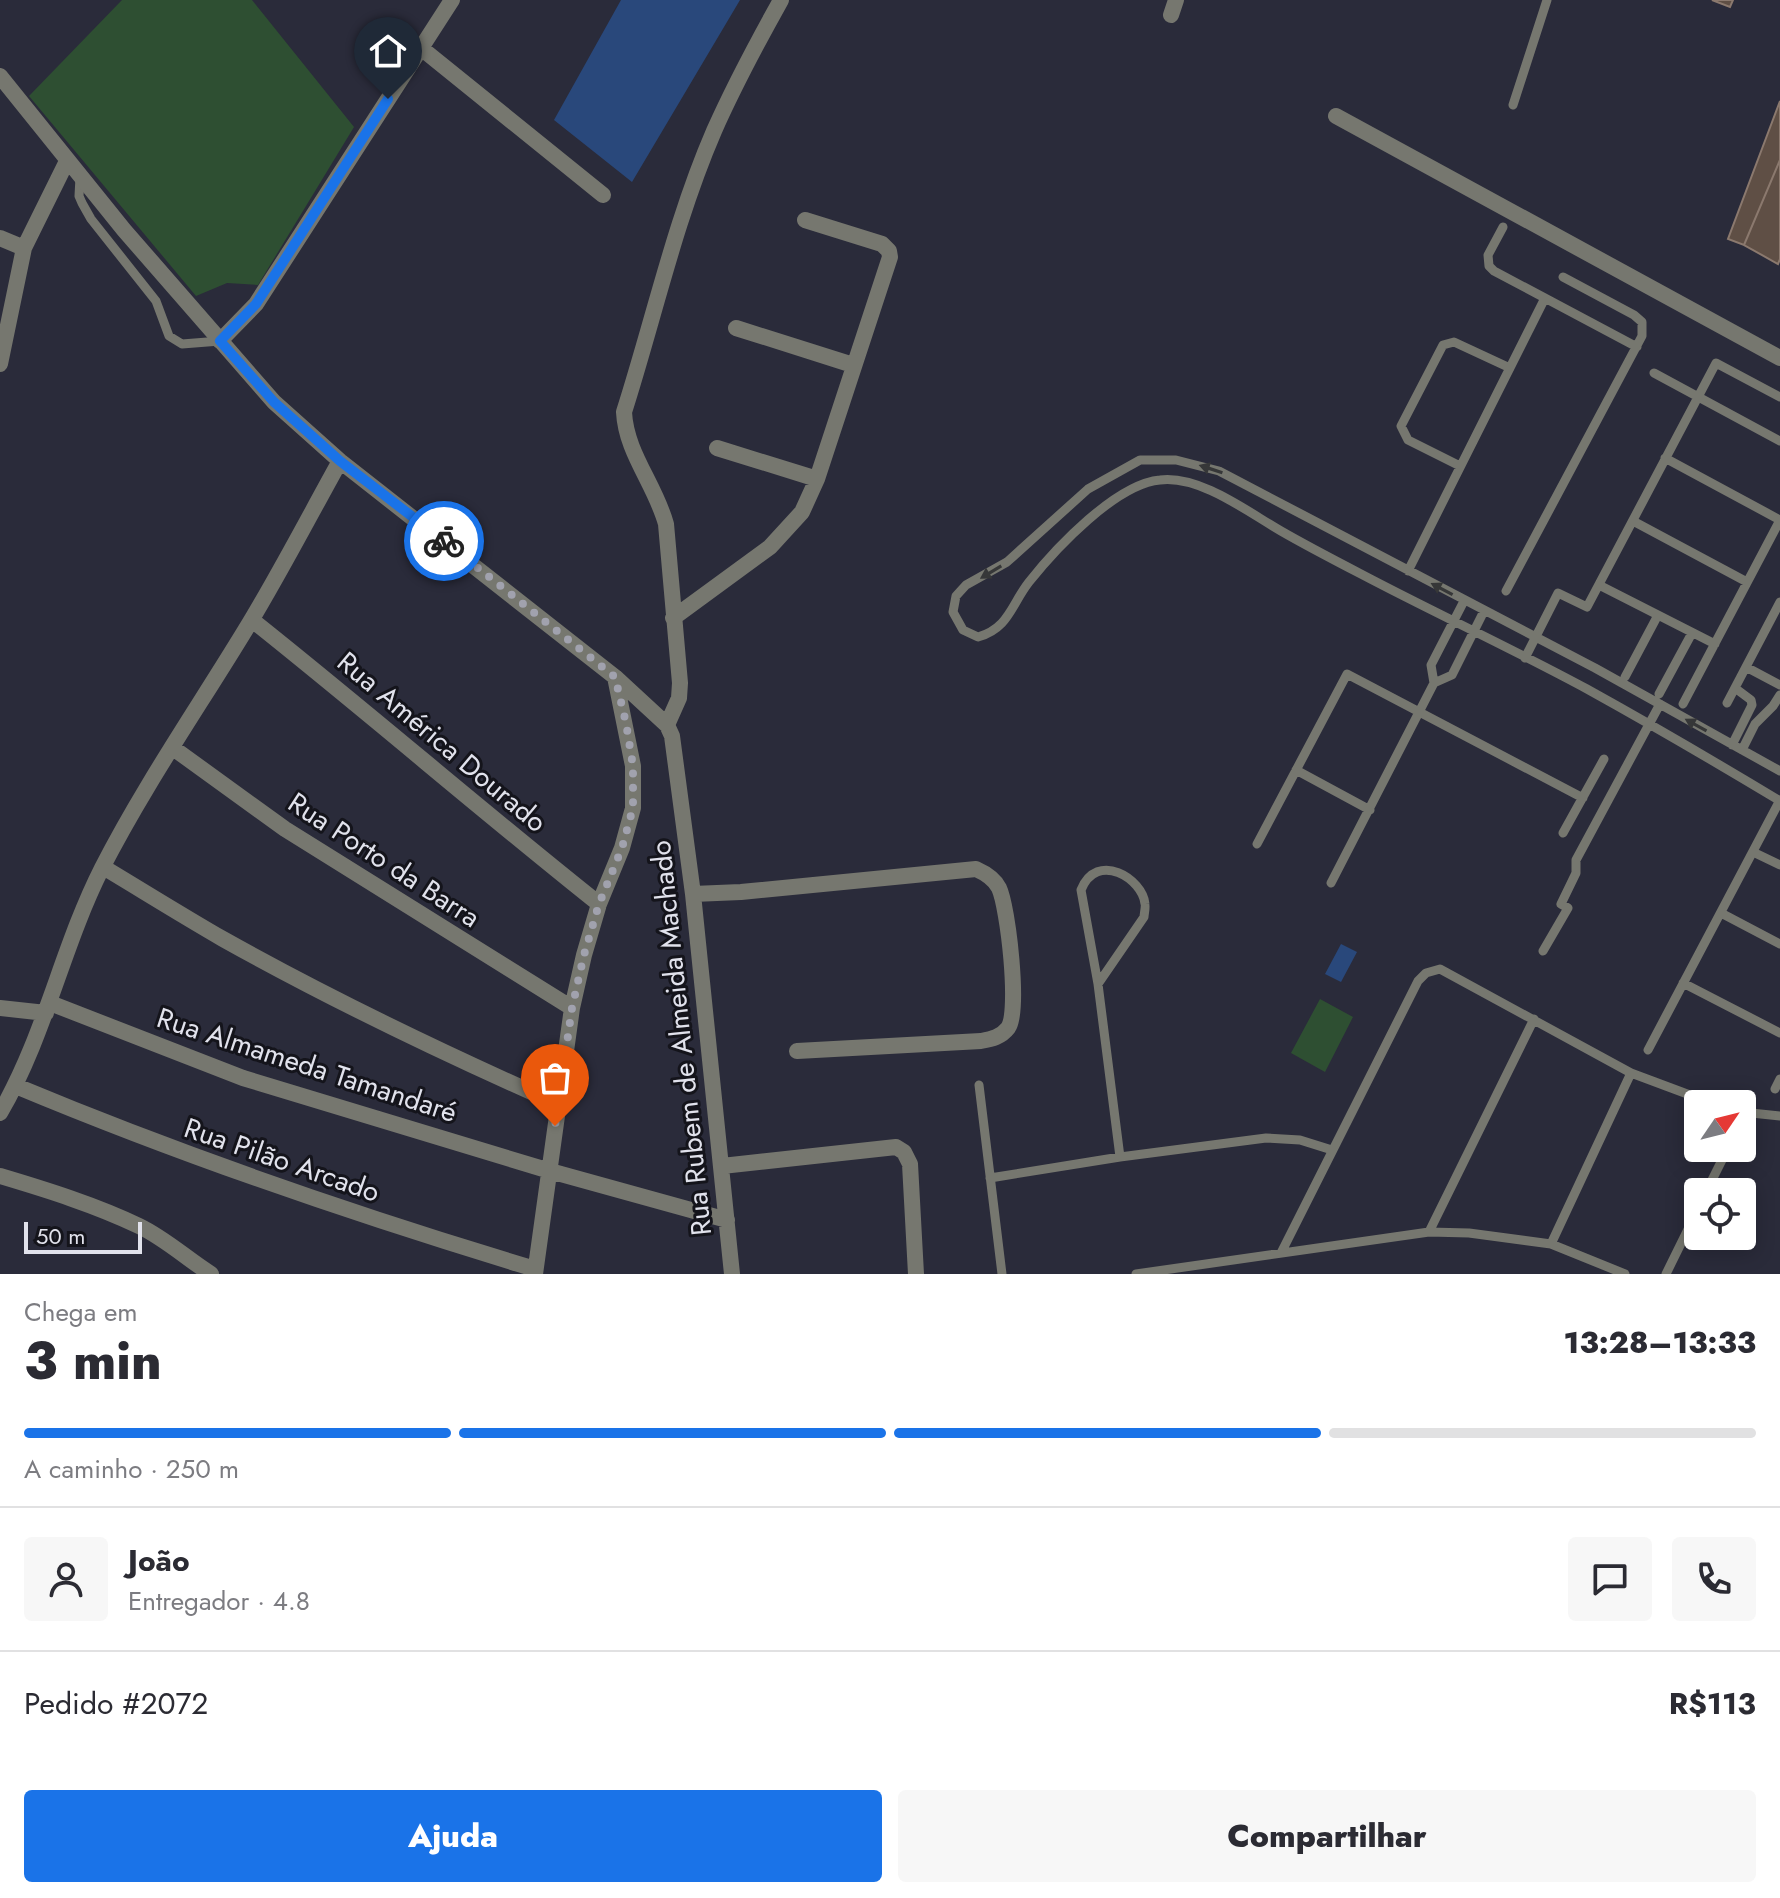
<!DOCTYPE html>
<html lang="pt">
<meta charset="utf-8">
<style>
:root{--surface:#fff;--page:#f7f7f7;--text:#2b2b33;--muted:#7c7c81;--line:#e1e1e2;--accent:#1a73e8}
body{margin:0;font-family:Jost,sans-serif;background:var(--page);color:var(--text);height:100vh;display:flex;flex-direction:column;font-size:30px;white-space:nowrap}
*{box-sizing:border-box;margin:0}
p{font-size:26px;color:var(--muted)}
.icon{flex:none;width:44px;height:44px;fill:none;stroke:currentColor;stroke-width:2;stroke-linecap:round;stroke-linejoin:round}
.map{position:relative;height:1274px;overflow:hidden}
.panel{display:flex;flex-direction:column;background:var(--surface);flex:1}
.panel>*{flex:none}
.needle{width:52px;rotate:55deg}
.fabs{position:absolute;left:1684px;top:1090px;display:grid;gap:16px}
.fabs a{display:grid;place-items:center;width:72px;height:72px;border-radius:8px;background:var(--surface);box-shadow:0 4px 20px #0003;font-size:40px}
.scale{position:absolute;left:24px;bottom:20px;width:118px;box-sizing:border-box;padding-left:8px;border:4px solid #e1e2ec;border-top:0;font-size:22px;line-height:28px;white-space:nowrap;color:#e1e2ec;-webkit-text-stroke:6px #14141b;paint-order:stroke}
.pin{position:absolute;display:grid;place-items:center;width:68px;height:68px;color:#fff;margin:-82px -34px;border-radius:50% 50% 50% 0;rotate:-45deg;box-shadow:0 0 8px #0007}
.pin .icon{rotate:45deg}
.courier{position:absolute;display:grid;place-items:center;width:80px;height:80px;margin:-40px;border:6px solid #1a73e8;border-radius:50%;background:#fff;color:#222;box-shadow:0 2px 10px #0007}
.overview em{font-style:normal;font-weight:800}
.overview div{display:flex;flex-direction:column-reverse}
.overview{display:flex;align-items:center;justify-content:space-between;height:136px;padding:0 24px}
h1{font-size:52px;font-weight:800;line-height:60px}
.bar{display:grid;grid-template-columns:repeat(4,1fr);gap:12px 8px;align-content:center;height:96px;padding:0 24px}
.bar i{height:10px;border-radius:6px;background:var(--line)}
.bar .on{background:var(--accent)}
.bar p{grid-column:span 4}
.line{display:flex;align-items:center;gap:20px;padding:0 24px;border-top:2px solid var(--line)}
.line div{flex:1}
.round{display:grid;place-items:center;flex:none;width:84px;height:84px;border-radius:8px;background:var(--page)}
.button{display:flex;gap:16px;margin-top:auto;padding:16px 24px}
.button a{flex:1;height:92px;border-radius:8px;background:var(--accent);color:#fff;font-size:32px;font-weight:800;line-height:92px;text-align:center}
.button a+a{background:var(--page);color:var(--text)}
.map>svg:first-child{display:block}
.green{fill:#2e4f32}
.water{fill:#29487b}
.building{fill:#5f4f45;stroke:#8b796e;stroke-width:2}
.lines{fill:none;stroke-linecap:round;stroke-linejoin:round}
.lane{stroke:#76776f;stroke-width:9}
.street{stroke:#76776f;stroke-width:16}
.oneway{fill:#363738}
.done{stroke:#a1a2ae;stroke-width:8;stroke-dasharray:0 14.4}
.route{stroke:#1a73e8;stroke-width:10}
.labels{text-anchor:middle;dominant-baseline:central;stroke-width:6;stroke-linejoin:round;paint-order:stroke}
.street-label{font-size:28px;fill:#e1e2ec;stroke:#14141b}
</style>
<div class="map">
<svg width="1780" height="1274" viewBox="0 0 1780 1274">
<rect width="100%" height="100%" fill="#2a2b3a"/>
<path class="green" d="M 122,0 L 252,0 L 354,127 L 258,285 L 227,283 L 196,296 L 29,96 Z
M 1320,999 L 1353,1017 L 1325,1072 L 1291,1053 Z"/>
<path class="water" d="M 621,0 L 740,0 L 632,182 L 554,120 Z
M 1341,944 L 1357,952 L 1341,982 L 1325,974 Z"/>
<path class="building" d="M 1712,0 L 1733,0 L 1730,7 Z
M 1780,101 L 1780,160 L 1744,245 L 1728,239 Z
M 1780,160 L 1780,259 L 1778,264 L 1744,245 Z"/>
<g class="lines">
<path class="lane" d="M 1513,105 L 1547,0
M 80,177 L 79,196 L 82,203 L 91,219 L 156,301 L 169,336 L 182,344 L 220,341
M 1503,227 L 1488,255 L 1489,266 L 1494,271 L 1637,347
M 1654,373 L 1780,441
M 1665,458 L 1780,520 L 1683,704
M 1460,466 L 1408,440 L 1401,426 L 1443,345 L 1454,342 L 1510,368
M 1633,521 L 1747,582
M 1408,571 L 1545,298
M 1599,585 L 1715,644
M 1506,591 L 1642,336 L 1642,322 L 1634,315 L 1563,277
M 1525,658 L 1558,593 L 1587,607 L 1716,363 L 1780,397
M 1746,667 L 1780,685
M 1625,677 L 1658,615
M 1434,683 L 1452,675 L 1484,611
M 1659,694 L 1692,633
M 1727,703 L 1780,602
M 1732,745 L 1752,705 L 1751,700 L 1735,688
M 1742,750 L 1755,724 L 1773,706 L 1780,695
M 1296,770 L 1370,810
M 1780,771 L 1595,668 L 1219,471 L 1176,460 L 1140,460 L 1088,489 L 1007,562 L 966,585 L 956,596 L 953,612 L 963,630 L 978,637 C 1009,628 1011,605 1029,582 C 1056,548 1116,484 1160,480 C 1200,475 1248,512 1281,531 C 1307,546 1334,560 1361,574 C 1435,613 1513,649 1587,689 C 1652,725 1717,763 1780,801
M 1563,833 L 1604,759
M 1257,844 L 1347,674 L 1583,798
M 1753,852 L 1780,865
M 1331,883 L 1434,683 L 1431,665 L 1464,601
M 1721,913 L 1780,944
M 1543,951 L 1568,908 L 1561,904 L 1576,873 L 1576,860 L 1660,704
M 1683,983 L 1780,1033
M 1098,984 L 1144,917 C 1144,915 1146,905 1145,904 C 1143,879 1097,850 1081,890 L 1098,984 L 1120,1157
M 1648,1050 L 1780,800
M 979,1085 L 1002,1274
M 1775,1089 L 1780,1079
M 1742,1112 L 1780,1116
M 990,1178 L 1120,1157 L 1266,1138 L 1300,1140 L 1332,1150
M 1706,1192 L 1728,1148
M 1429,1232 L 1534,1019
M 1551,1244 L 1631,1073
M 1281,1253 L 1418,981 L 1426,973 L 1440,969 L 1631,1073 L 1714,1104
M 1136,1274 L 1429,1232 L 1469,1233 L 1551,1244 L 1625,1274
M 1666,1274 L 1698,1209"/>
<path class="street" d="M 1171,15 L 1176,0
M 421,48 L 603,195
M 0,76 L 124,230 L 274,402 L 340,461 L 615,677 L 667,725 L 672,736 L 693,894 L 732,1274
M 1336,116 L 1780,358
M 0,238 L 24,248
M 736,328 L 853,365
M 220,341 L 256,304 L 452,0
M 0,364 L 24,248 L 67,161
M 717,448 L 817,479
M 673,618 L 770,547 L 802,512 L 817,479 L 890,257 L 889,251 L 882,244 L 805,220
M 252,620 C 369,713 482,811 599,904
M 667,725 L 679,698 L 680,683 L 666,524 C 655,484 626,453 624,412 C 654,318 675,221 714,131 C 734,86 757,43 781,0
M 173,748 L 285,829 L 572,1008
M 103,867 C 143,891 183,916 223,939 C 332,1000 445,1054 558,1104
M 693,894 L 741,892 L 976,869 C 985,873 994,878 999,888 C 1008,907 1020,1012 1008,1028 C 1001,1037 992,1039 981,1041 L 797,1051
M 50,1003 L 243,1078 L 550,1171 L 727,1220
M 0,1008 L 46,1013
M 16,1086 C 186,1157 359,1216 535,1269
M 0,1113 C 45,1036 62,947 102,868 C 145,784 200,705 249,624 C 281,571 310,515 340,461
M 722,1166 L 896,1147 L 904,1152 L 910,1164 L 916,1274
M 0,1176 C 47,1190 95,1205 139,1226 C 166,1239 187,1259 211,1274
M 535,1274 L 572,1008 L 584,955 L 599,904 L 622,848 L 633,808 L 633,766 L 615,677"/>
</g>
<defs><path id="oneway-solid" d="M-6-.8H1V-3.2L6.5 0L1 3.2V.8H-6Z" transform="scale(2)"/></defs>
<g class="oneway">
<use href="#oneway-solid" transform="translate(1211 469) rotate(-162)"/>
<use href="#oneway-solid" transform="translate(991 572) rotate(149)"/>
<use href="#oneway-solid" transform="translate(1442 589) rotate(-152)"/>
<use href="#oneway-solid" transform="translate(1696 725) rotate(-151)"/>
</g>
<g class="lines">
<path class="done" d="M 444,541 L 615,677 L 626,723 L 633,766 L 633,808 L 622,848 L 599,904 L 584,955 L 572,1008 L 555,1126"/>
<path class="route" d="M 388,99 L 256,304 L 220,341 L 274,402 L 340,461 L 444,541"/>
</g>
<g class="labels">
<g class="street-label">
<text transform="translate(442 742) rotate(40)">Rua América Dourado</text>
<text transform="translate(384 860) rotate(33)">Rua Porto da Barra</text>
<text transform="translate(681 1038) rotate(-96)">Rua Rubem de Almeida Machado</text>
<text transform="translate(307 1065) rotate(18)">Rua Almameda Tamandaré</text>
<text transform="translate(282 1160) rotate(19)">Rua Pilão Arcado</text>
</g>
</g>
</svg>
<div class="fabs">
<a><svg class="needle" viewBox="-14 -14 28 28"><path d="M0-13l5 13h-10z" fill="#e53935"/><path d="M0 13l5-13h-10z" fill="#7c7c81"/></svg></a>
<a><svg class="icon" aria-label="locate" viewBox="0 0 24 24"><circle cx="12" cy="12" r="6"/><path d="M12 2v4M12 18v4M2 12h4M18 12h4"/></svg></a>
</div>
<div class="scale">50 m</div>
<div class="pin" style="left:555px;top:1126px;background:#ea580c"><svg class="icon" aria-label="bag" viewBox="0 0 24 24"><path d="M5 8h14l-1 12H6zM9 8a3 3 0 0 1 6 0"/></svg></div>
<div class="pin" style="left:388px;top:99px;background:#1f2937"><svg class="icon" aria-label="home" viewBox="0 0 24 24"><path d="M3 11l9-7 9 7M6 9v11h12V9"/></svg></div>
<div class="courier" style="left:444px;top:541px"><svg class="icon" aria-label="bike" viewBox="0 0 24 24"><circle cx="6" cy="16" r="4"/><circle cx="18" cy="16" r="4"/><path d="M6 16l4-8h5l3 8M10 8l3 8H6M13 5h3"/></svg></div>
</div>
<section class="panel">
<div class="overview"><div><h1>3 min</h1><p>Chega em</p></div><em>13:28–13:33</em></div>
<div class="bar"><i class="on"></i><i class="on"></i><i class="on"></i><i></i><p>A caminho · 250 m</p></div>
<div class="line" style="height:144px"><a class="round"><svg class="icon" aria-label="person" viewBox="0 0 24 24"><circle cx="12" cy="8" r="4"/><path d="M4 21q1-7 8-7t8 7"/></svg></a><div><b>João</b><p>Entregador · 4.8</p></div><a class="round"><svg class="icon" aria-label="chat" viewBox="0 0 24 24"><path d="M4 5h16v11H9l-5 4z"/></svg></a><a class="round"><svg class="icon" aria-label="phone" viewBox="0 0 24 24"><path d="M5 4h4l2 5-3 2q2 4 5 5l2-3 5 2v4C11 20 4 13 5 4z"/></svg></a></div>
<div class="line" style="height:104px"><div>Pedido #2072</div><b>R$113</b></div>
<div class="button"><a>Ajuda</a><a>Compartilhar</a></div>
</section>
